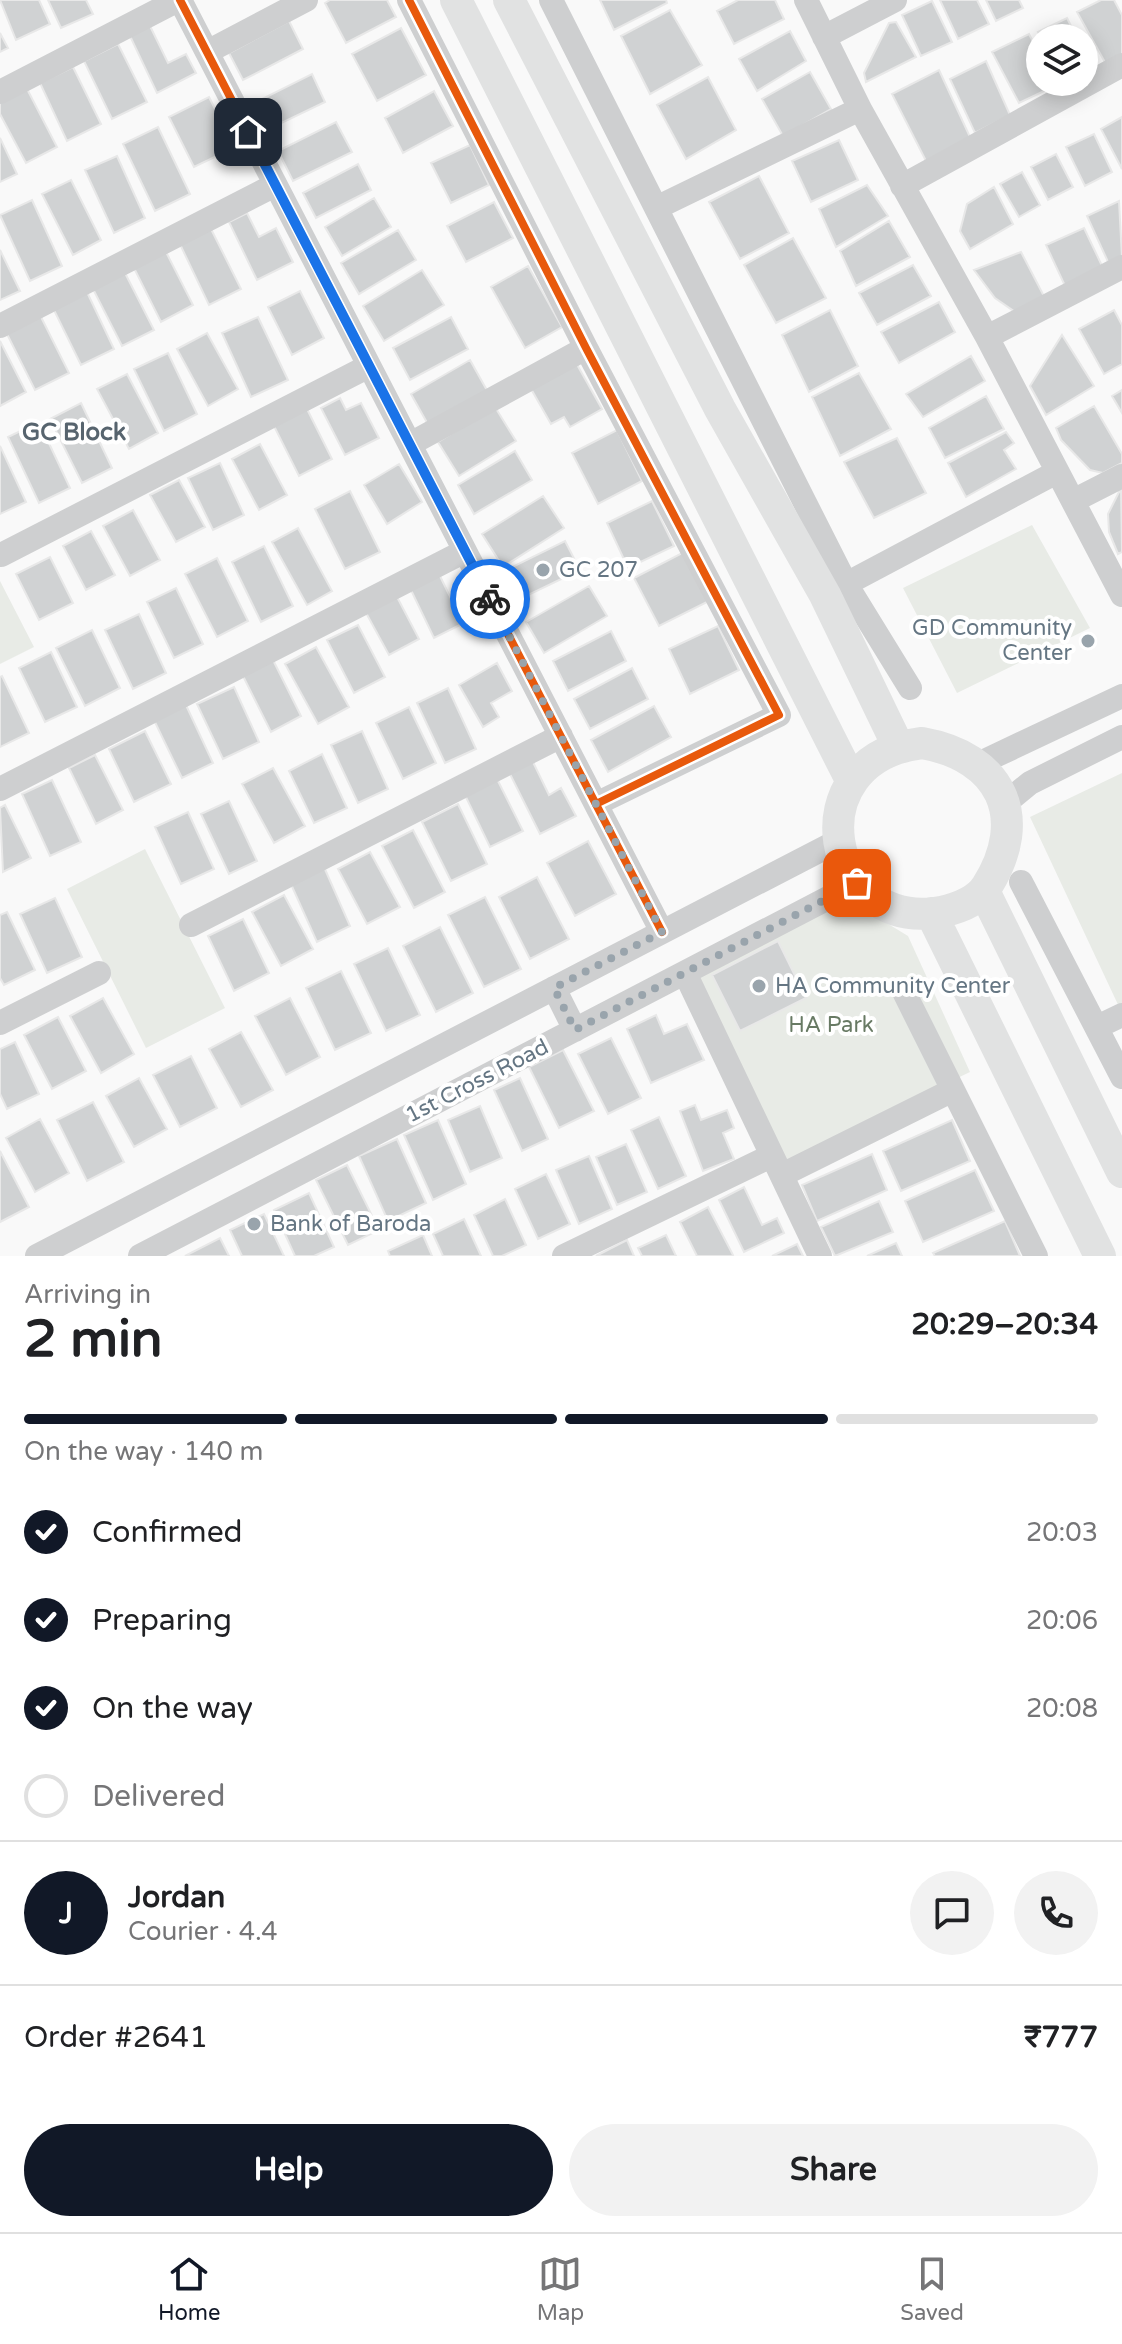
<!DOCTYPE html>
<meta charset="utf-8">
<style>
:root{--surface:#fff;--page:#f2f2f2;--text:#202124;--muted:#757577;--line:#e0e0e0;--accent:#111827}
body{margin:0;font-family:"Varela Round",sans-serif;background:var(--page);color:var(--text);height:100vh;display:flex;flex-direction:column;font-size:30px;white-space:nowrap}
*{box-sizing:border-box;margin:0}
p{font-size:26px;color:var(--muted)}
.icon{flex:none;width:44px;height:44px;fill:none;stroke:currentColor;stroke-width:2;stroke-linecap:round;stroke-linejoin:round}
.map{position:relative;height:1256px;overflow:hidden}
.panel{display:flex;flex-direction:column;background:var(--surface);flex:1}
.panel>*{flex:none}
.buttons{position:absolute;left:1026px;top:24px;display:grid;gap:16px}
.buttons a{display:grid;place-items:center;width:72px;height:72px;border-radius:50%;background:var(--surface);box-shadow:0 4px 20px #0003;font-size:40px}
.pin{position:absolute;display:grid;place-items:center;width:68px;height:68px;color:#fff;margin:-34px;border-radius:16px;box-shadow:0 4px 12px #0006}
.courier{position:absolute;display:grid;place-items:center;width:80px;height:80px;margin:-40px;border:6px solid #1a73e8;border-radius:50%;background:#fff;color:#222;box-shadow:0 2px 10px #0007}
.headline em{font-style:normal;font-weight:700}
.headline div{display:flex;flex-direction:column-reverse}
.headline{display:flex;align-items:center;justify-content:space-between;height:136px;padding:0 24px}
h1{font-size:52px;font-weight:700;line-height:60px}
.bar{display:grid;grid-template-columns:repeat(4,1fr);gap:12px 8px;align-content:center;height:96px;padding:0 24px}
.bar i{height:10px;border-radius:6px;background:var(--line)}
.bar .on{background:var(--accent)}
.bar p{grid-column:span 4}
.line{display:flex;align-items:center;gap:20px;padding:0 24px;border-top:2px solid var(--line)}
.line div{flex:1}
.round{display:grid;place-items:center;flex:none;width:84px;height:84px;border-radius:42px;background:var(--page)}
ol{padding:0 24px;list-style:none}
li{display:flex;align-items:center;gap:24px;height:88px}
li p{margin-inline-start:auto}
li .icon{padding:8px;border-radius:50%;background:var(--accent);color:#fff;stroke-width:4}
li:last-child{color:var(--muted)}
li i{width:44px;height:44px;border:4px solid var(--line);border-radius:50%}
.primary-button{display:flex;gap:16px;margin-top:auto;padding:16px 24px}
.primary-button a{flex:1;height:92px;border-radius:48px;background:var(--accent);color:#fff;font-size:32px;font-weight:700;line-height:92px;text-align:center}
.primary-button a+a{background:var(--page);color:var(--text)}
.dock{display:flex;justify-content:space-around;align-items:center;height:112px;border-top:2px solid var(--line);background:var(--surface);font-size:22px;color:var(--muted)}
.dock a{display:grid;justify-items:center;gap:4px}
.dock .on{color:var(--accent)}
.map>svg:first-child{display:block}
.green{fill:#e8ebe6}
.building{fill:#d0d2d3;stroke:#e8e8e8;stroke-width:2}
.lines{fill:none;stroke-linecap:round;stroke-linejoin:round}
.minor{stroke:#cecfd0;stroke-width:24}
.major{stroke:#e1e2e2;stroke-width:32}
.cycleway-casing{stroke:#fff;stroke-width:13}
.cycleway{stroke:#e8590c;stroke-width:8}
.done{stroke:#99a4ac;stroke-width:8;stroke-dasharray:0 14.4}
.route{stroke:#1a73e8;stroke-width:10}
.poi-dot{fill:#99a4ac;stroke:#fff;stroke-width:3}
.labels{text-anchor:middle;dominant-baseline:central;stroke-width:8;stroke-linejoin:round;paint-order:stroke}
.poi-label{font-size:22px;fill:#657683;stroke:#fff;text-anchor:start}
.park-label{font-size:22px;fill:#687a64;stroke:#fff}
.street-label{font-size:22px;fill:#657683;stroke:#fff}
.neighbourhood-label{font-size:24px;font-weight:bold;fill:#57646e;stroke:#fff}
</style>
<div class="map">
<svg width="1122" height="1256" viewBox="0 0 1122 1256">
<rect width="100%" height="100%" fill="#f9f9f9"/>
<path class="green" d="M 1032,525 L 1090,628 L 957,693 L 903,588 Z
M 0,581 L 34,647 L 0,664 Z
M 1122,773 L 1122,1011 L 1121,1011 L 1030,817 Z
M 145,849 L 225,1008 L 146,1048 L 67,889 Z
M 849,900 L 908,936 L 970,1072 L 782,1162 L 696,979 Z"/>
<path class="building" d="M 0,0 L 39,0 L 50,24 L 16,40 Z
M 48,0 L 86,0 L 93,14 L 61,28 Z
M 330,0 L 387,0 L 396,17 L 346,43 L 325,3 Z
M 600,0 L 666,0 L 667,3 L 614,30 Z
M 738,0 L 775,0 L 784,19 L 734,44 L 717,11 Z
M 940,0 L 977,0 L 989,24 L 958,39 Z
M 986,0 L 1019,0 L 1023,8 L 996,21 Z
M 1101,0 L 1114,0 L 1122,15 L 1122,58 L 1107,66 L 1077,12 Z
M 932,1 L 952,42 L 921,56 L 902,15 Z
M 670,10 L 702,65 L 650,94 L 621,36 Z
M 1067,18 L 1077,38 L 1042,38 L 1038,32 Z
M 289,21 L 303,49 L 243,80 L 229,53 Z
M 896,22 L 916,57 L 866,82 L 864,73 L 889,23 Z
M 150,26 L 168,63 L 186,54 L 196,73 L 157,93 L 130,36 Z
M 401,28 L 426,75 L 377,101 L 352,54 Z
M 790,31 L 806,61 L 757,91 L 739,59 Z
M 0,33 L 8,48 L 0,52 Z
M 1029,34 L 1040,55 L 1040,82 L 1057,85 L 1019,103 L 992,52 Z
M 118,44 L 147,102 L 112,119 L 84,61 Z
M 1084,52 L 1095,73 L 1084,78 Z
M 986,61 L 1010,115 L 975,133 L 950,79 Z
M 73,67 L 101,124 L 67,141 L 40,83 Z
M 939,70 L 970,137 L 926,161 L 892,94 Z
M 810,72 L 831,109 L 783,136 L 762,99 Z
M 312,74 L 325,102 L 267,130 L 254,103 Z
M 708,77 L 736,130 L 686,159 L 657,105 Z
M 25,85 L 57,147 L 26,163 L 0,114 L 0,98 Z
M 434,91 L 453,126 L 403,153 L 385,118 Z
M 209,97 L 231,140 L 217,146 L 221,154 L 194,167 L 169,117 Z
M 1122,117 L 1122,169 L 1101,129 Z
M 336,122 L 352,152 L 293,181 L 278,151 Z
M 158,127 L 190,194 L 155,211 L 123,144 Z
M 1094,134 L 1112,172 L 1085,186 L 1066,147 Z
M 0,138 L 17,174 L 0,182 Z
M 839,140 L 858,180 L 811,202 L 792,161 Z
M 470,145 L 489,185 L 451,203 L 431,163 Z
M 1056,154 L 1073,187 L 1048,200 L 1031,167 Z
M 117,156 L 145,218 L 114,233 L 85,170 Z
M 358,164 L 371,190 L 316,218 L 303,193 Z
M 1022,172 L 1040,205 L 1019,217 L 1000,184 Z
M 759,176 L 789,233 L 740,259 L 709,202 Z
M 71,180 L 101,240 L 73,255 L 42,194 Z
M 867,185 L 888,216 L 836,247 L 819,209 Z
M 994,187 L 1013,224 L 970,249 L 960,231 L 967,204 Z
M 374,198 L 391,227 L 342,256 L 325,227 Z
M 32,200 L 62,266 L 30,281 L 0,215 Z
M 1119,201 L 1122,258 L 1109,264 L 1087,216 Z
M 494,202 L 513,238 L 466,262 L 447,226 Z
M 247,213 L 259,237 L 276,228 L 293,262 L 257,280 L 229,222 Z
M 889,221 L 910,257 L 856,286 L 840,251 Z
M 209,225 L 241,289 L 209,305 L 178,240 Z
M 1084,228 L 1104,270 L 1066,288 L 1046,245 Z
M 398,230 L 416,260 L 359,294 L 341,263 Z
M 793,238 L 826,298 L 776,323 L 744,265 Z
M 0,250 L 20,291 L 0,300 Z
M 165,250 L 193,305 L 161,322 L 133,266 Z
M 1021,252 L 1047,302 L 1018,314 L 995,298 L 974,270 Z
M 913,265 L 931,296 L 877,325 L 859,293 Z
M 528,266 L 562,327 L 525,348 L 491,287 Z
M 422,270 L 444,305 L 384,341 L 363,306 Z
M 124,271 L 154,330 L 122,346 L 92,287 Z
M 86,290 L 114,349 L 81,365 L 52,306 Z
M 300,291 L 324,338 L 292,355 L 268,307 Z
M 939,302 L 955,332 L 899,363 L 881,332 Z
M 830,310 L 858,366 L 809,392 L 782,335 Z
M 1114,310 L 1122,325 L 1122,364 L 1104,374 L 1079,329 Z
M 40,315 L 69,373 L 35,390 L 6,332 Z
M 258,317 L 288,380 L 251,397 L 222,333 Z
M 451,317 L 468,349 L 410,380 L 393,348 Z
M 207,333 L 238,389 L 208,406 L 177,349 Z
M 1062,335 L 1094,386 L 1046,415 L 1030,386 Z
M 0,341 L 26,392 L 0,406 Z
M 168,353 L 197,414 L 164,431 L 134,369 Z
M 971,356 L 985,381 L 923,417 L 906,394 Z
M 470,360 L 489,394 L 430,428 L 411,394 Z
M 575,361 L 602,409 L 570,427 L 564,417 L 551,424 L 530,387 Z
M 859,373 L 891,429 L 840,456 L 812,397 Z
M 127,374 L 158,433 L 129,449 L 97,389 Z
M 1122,390 L 1122,413 L 1112,396 Z
M 986,396 L 1004,429 L 945,458 L 929,428 Z
M 340,398 L 346,410 L 361,403 L 379,438 L 345,455 L 321,408 Z
M 81,403 L 112,468 L 82,483 L 50,419 Z
M 1094,406 L 1122,454 L 1122,463 L 1103,473 L 1090,470 L 1061,440 L 1056,428 Z
M 306,407 L 332,459 L 299,476 L 273,424 Z
M 495,407 L 516,441 L 459,476 L 438,442 Z
M 39,422 L 70,488 L 39,503 L 8,437 Z
M 617,430 L 642,481 L 598,504 L 572,453 Z
M 1006,432 L 1014,443 L 1004,450 L 1016,469 L 966,497 L 948,463 Z
M 897,438 L 926,493 L 874,518 L 844,462 Z
M 260,444 L 287,495 L 259,510 L 232,459 Z
M 0,446 L 26,502 L 0,514 Z
M 515,451 L 532,480 L 474,514 L 458,485 Z
M 220,463 L 244,515 L 213,530 L 188,478 Z
M 399,464 L 422,502 L 387,524 L 364,485 Z
M 179,480 L 205,527 L 176,542 L 150,495 Z
M 1121,488 L 1122,552 L 1118,554 L 1109,532 L 1108,514 Z
M 350,491 L 380,552 L 345,569 L 315,509 Z
M 543,496 L 564,528 L 503,567 L 482,534 Z
M 652,501 L 674,546 L 628,568 L 607,523 Z
M 133,510 L 160,560 L 130,576 L 103,526 Z
M 298,528 L 332,591 L 307,605 L 272,542 Z
M 91,531 L 115,575 L 86,590 L 63,546 Z
M 565,541 L 580,570 L 520,599 L 506,570 Z
M 264,546 L 293,606 L 261,622 L 232,562 Z
M 684,552 L 709,601 L 659,626 L 634,578 Z
M 50,557 L 73,603 L 39,620 L 16,574 Z
M 217,558 L 248,621 L 217,637 L 185,574 Z
M 439,574 L 456,609 L 475,600 L 482,614 L 434,638 L 410,588 Z
M 589,586 L 607,616 L 544,653 L 526,622 Z
M 176,588 L 203,644 L 174,658 L 147,602 Z
M 396,595 L 419,639 L 389,655 L 365,611 Z
M 139,614 L 166,673 L 133,689 L 105,630 Z
M 358,625 L 385,677 L 354,693 L 327,640 Z
M 718,626 L 739,670 L 690,694 L 669,649 Z
M 92,630 L 120,688 L 85,706 L 56,648 Z
M 611,631 L 626,661 L 568,691 L 553,661 Z
M 316,647 L 349,707 L 318,724 L 285,664 Z
M 51,652 L 77,707 L 45,722 L 19,668 Z
M 271,656 L 301,716 L 271,732 L 241,672 Z
M 497,663 L 512,691 L 491,703 L 499,717 L 483,727 L 459,685 Z
M 632,668 L 648,699 L 590,729 L 574,699 Z
M 2,676 L 29,733 L 0,747 L 0,677 Z
M 234,687 L 259,742 L 223,759 L 197,704 Z
M 448,688 L 476,749 L 445,763 L 417,703 Z
M 185,703 L 213,763 L 182,778 L 153,718 Z
M 654,706 L 671,737 L 608,772 L 591,740 Z
M 409,707 L 436,763 L 403,779 L 376,723 Z
M 145,731 L 171,784 L 134,802 L 109,749 Z
M 362,731 L 388,789 L 358,803 L 331,745 Z
M 322,754 L 347,808 L 314,823 L 289,771 Z
M 95,755 L 123,810 L 96,824 L 69,768 Z
M 532,760 L 549,795 L 561,788 L 576,816 L 540,834 L 509,772 Z
M 273,768 L 305,826 L 274,843 L 242,784 Z
M 495,775 L 523,831 L 490,847 L 463,791 Z
M 52,780 L 81,842 L 50,856 L 22,794 Z
M 229,801 L 257,861 L 229,874 L 201,814 Z
M 458,804 L 487,864 L 451,881 L 422,822 Z
M 5,805 L 31,858 L 3,872 L 0,808 Z
M 188,812 L 214,869 L 181,884 L 155,827 Z
M 413,830 L 445,892 L 414,908 L 382,846 Z
M 588,841 L 616,894 L 575,916 L 547,863 Z
M 370,852 L 400,907 L 367,924 L 338,869 Z
M 324,867 L 350,926 L 317,942 L 290,882 Z
M 537,877 L 569,939 L 530,959 L 499,897 Z
M 284,895 L 313,949 L 281,966 L 252,912 Z
M 485,897 L 521,969 L 484,987 L 448,915 Z
M 55,898 L 82,957 L 47,973 L 20,914 Z
M 7,912 L 35,970 L 4,985 L 0,978 L 0,915 Z
M 243,919 L 269,973 L 234,991 L 208,936 Z
M 440,927 L 473,993 L 436,1012 L 403,946 Z
M 778,941 L 806,998 L 740,1031 L 712,975 Z
M 388,948 L 420,1015 L 386,1031 L 354,964 Z
M 341,971 L 371,1033 L 335,1050 L 306,988 Z
M 103,998 L 134,1054 L 101,1073 L 70,1016 Z
M 290,998 L 320,1057 L 286,1075 L 255,1016 Z
M 656,1015 L 664,1034 L 687,1024 L 704,1060 L 651,1083 L 627,1029 Z
M 58,1017 L 86,1071 L 52,1089 L 24,1035 Z
M 241,1032 L 273,1090 L 241,1107 L 209,1049 Z
M 611,1038 L 641,1098 L 608,1114 L 578,1054 Z
M 15,1042 L 39,1094 L 7,1109 L 0,1094 L 0,1049 Z
M 563,1050 L 594,1111 L 559,1128 L 529,1067 Z
M 191,1056 L 217,1108 L 180,1127 L 153,1075 Z
M 139,1078 L 167,1129 L 134,1147 L 106,1096 Z
M 520,1078 L 548,1139 L 522,1151 L 494,1090 Z
M 93,1102 L 124,1162 L 87,1181 L 57,1120 Z
M 695,1105 L 701,1120 L 727,1110 L 734,1128 L 723,1133 L 734,1159 L 703,1171 L 680,1111 Z
M 480,1106 L 502,1158 L 470,1172 L 448,1120 Z
M 659,1117 L 686,1176 L 658,1189 L 631,1130 Z
M 40,1119 L 69,1173 L 35,1192 L 6,1138 Z
M 438,1120 L 466,1184 L 433,1200 L 404,1135 Z
M 952,1120 L 970,1161 L 901,1191 L 883,1151 Z
M 397,1139 L 426,1203 L 388,1221 L 359,1156 Z
M 626,1144 L 647,1192 L 617,1205 L 596,1157 Z
M 0,1151 L 29,1207 L 0,1222 Z
M 872,1154 L 887,1190 L 817,1221 L 802,1185 Z
M 589,1156 L 612,1209 L 579,1224 L 556,1170 Z
M 347,1165 L 379,1230 L 348,1245 L 316,1180 Z
M 975,1170 L 994,1211 L 923,1242 L 905,1201 Z
M 546,1174 L 570,1224 L 538,1239 L 515,1189 Z
M 744,1187 L 762,1225 L 777,1218 L 784,1233 L 744,1252 L 719,1200 Z
M 309,1193 L 334,1247 L 314,1256 L 295,1256 L 274,1210 Z
M 505,1199 L 526,1245 L 502,1256 L 493,1256 L 474,1215 Z
M 879,1201 L 893,1232 L 835,1256 L 821,1227 Z
M 708,1207 L 733,1255 L 732,1256 L 697,1256 L 680,1222 Z
M 264,1214 L 284,1256 L 242,1256 L 230,1230 Z
M 464,1219 L 481,1256 L 443,1256 L 433,1234 Z
M 1005,1221 L 1020,1256 L 935,1256 L 933,1253 Z
M 423,1235 L 432,1256 L 390,1256 L 388,1251 Z
M 666,1235 L 676,1256 L 642,1256 L 638,1248 Z
M 220,1238 L 229,1256 L 185,1256 Z
M 627,1240 L 634,1256 L 596,1256 Z
M 896,1243 L 902,1256 L 867,1256 Z
M 797,1244 L 803,1256 L 772,1256 Z"/>
<g class="lines">
<path class="minor" d="M 180,0 L 662,932
M 409,0 L 586,348 L 779,715 L 596,804
M 551,0 L 846,584 L 910,688
M 806,0 L 860,109 L 987,337 L 1122,595
M 824,37 L 895,0
M 207,52 L 306,0
M 0,92 L 178,0
M 902,186 L 1122,65
M 656,208 L 860,109
M 0,326 L 275,185
M 987,337 L 1122,267
M 412,443 L 586,348
M 1073,501 L 1122,476
M 1,555 L 369,366
M 846,584 L 1057,472
M 978,764 L 1122,696
M 0,789 L 465,551
M 1003,805 L 1030,783 L 1122,737
M 1021,882 L 1122,1077
M 191,925 L 561,736
M 685,973 L 820,1256
M 554,988 L 575,1030
M 905,994 L 1036,1256
M 0,1023 L 99,973
M 1097,1027 L 1122,1015
M 782,1175 L 953,1090
M 37,1256 L 838,841
M 140,1256 L 857,883
M 564,1256 L 771,1156"/>
<path class="major" d="M 456,0 L 851,780
M 509,0 L 720,409 L 825,595 L 898,746
M 922,743 C 1001,757 1030,817 987,886 C 978,901 959,908 941,912 C 825,933 792,759 922,743 Z
M 984,891 L 1122,1172
M 931,913 L 1100,1256"/>
<g class="cycleway-casing">
<path id="cycleway" d="M 180,0 L 662,932
M 409,0 L 586,348 L 779,715 L 596,804"/>
</g>
<use href="#cycleway" class="cycleway"/>
</g>
<g class="lines">
<path class="done" d="M 490,599 L 662,932 L 554,988 L 575,1030 L 857,883"/>
<path class="route" d="M 248,132 L 490,599"/>
</g>
<g class="poi-dot">
<circle cx="543" cy="570" r="8"/>
<circle cx="1088" cy="641" r="8"/>
<circle cx="759" cy="986" r="8"/>
<circle cx="254" cy="1224" r="8"/>
</g>
<g class="labels">
<g class="poi-label">
<text x="559" y="570">GC 207</text>
<text x="1072" y="628" text-anchor="end">GD Community<tspan x="1072" dy="25">Center</tspan></text>
<text x="775" y="986">HA Community Center</text>
<text x="270" y="1224">Bank of Baroda</text>
</g>
<g class="park-label">
<text x="831" y="1025">HA Park</text>
</g>
<g class="street-label">
<text transform="translate(477 1081) rotate(-27)">1st Cross Road</text>
</g>
<g class="neighbourhood-label">
<text x="74" y="432">GC Block</text>
</g>
</g>
</svg>
<div class="buttons">
<a><svg class="icon" aria-label="layers" viewBox="0 0 24 24"><path d="M12 4l9 5-9 5-9-5zM3 14l9 5 9-5"/></svg></a>
</div>
<div class="pin" style="left:857px;top:883px;background:#ea580c"><svg class="icon" aria-label="bag" viewBox="0 0 24 24"><path d="M5 8h14l-1 12H6zM9 8a3 3 0 0 1 6 0"/></svg></div>
<div class="pin" style="left:248px;top:132px;background:#1f2937"><svg class="icon" aria-label="home" viewBox="0 0 24 24"><path d="M3 11l9-7 9 7M6 9v11h12V9"/></svg></div>
<div class="courier" style="left:490px;top:599px"><svg class="icon" aria-label="bike" viewBox="0 0 24 24"><circle cx="6" cy="16" r="4"/><circle cx="18" cy="16" r="4"/><path d="M6 16l4-8h5l3 8M10 8l3 8H6M13 5h3"/></svg></div>
</div>
<section class="panel">
<div class="headline"><div><h1>2 min</h1><p>Arriving in</p></div><em>20:29–20:34</em></div>
<div class="bar"><i class="on"></i><i class="on"></i><i class="on"></i><i></i><p>On the way · 140 m</p></div>
<ol>
<li><svg class="icon" aria-label="check" viewBox="0 0 24 24"><path d="M5 12l5 5 9-10"/></svg>Confirmed<p>20:03</p></li>
<li><svg class="icon" aria-label="check" viewBox="0 0 24 24"><path d="M5 12l5 5 9-10"/></svg>Preparing<p>20:06</p></li>
<li><svg class="icon" aria-label="check" viewBox="0 0 24 24"><path d="M5 12l5 5 9-10"/></svg>On the way<p>20:08</p></li>
<li><i></i>Delivered</li>
</ol>
<div class="line" style="height:144px"><b class="round" style="background:var(--accent);color:#fff">J</b><div><b>Jordan</b><p>Courier · 4.4</p></div><a class="round"><svg class="icon" aria-label="chat" viewBox="0 0 24 24"><path d="M4 5h16v11H9l-5 4z"/></svg></a><a class="round"><svg class="icon" aria-label="phone" viewBox="0 0 24 24"><path d="M5 4h4l2 5-3 2q2 4 5 5l2-3 5 2v4C11 20 4 13 5 4z"/></svg></a></div>
<div class="line" style="height:104px"><div>Order #2641</div><b>₹777</b></div>
<div class="primary-button"><a>Help</a><a>Share</a></div>
</section>
<nav class="dock">
<a class="on"><svg class="icon" aria-label="home" viewBox="0 0 24 24"><path d="M3 11l9-7 9 7M6 9v11h12V9"/></svg>Home</a>
<a><svg class="icon" aria-label="map" viewBox="0 0 24 24"><path d="M3 6l6-2 6 2 6-2v14l-6 2-6-2-6 2zM9 4v14M15 6v14"/></svg>Map</a>
<a><svg class="icon" aria-label="saved" viewBox="0 0 24 24"><path d="M7 4h10v16l-5-4-5 4z"/></svg>Saved</a>
</nav>
